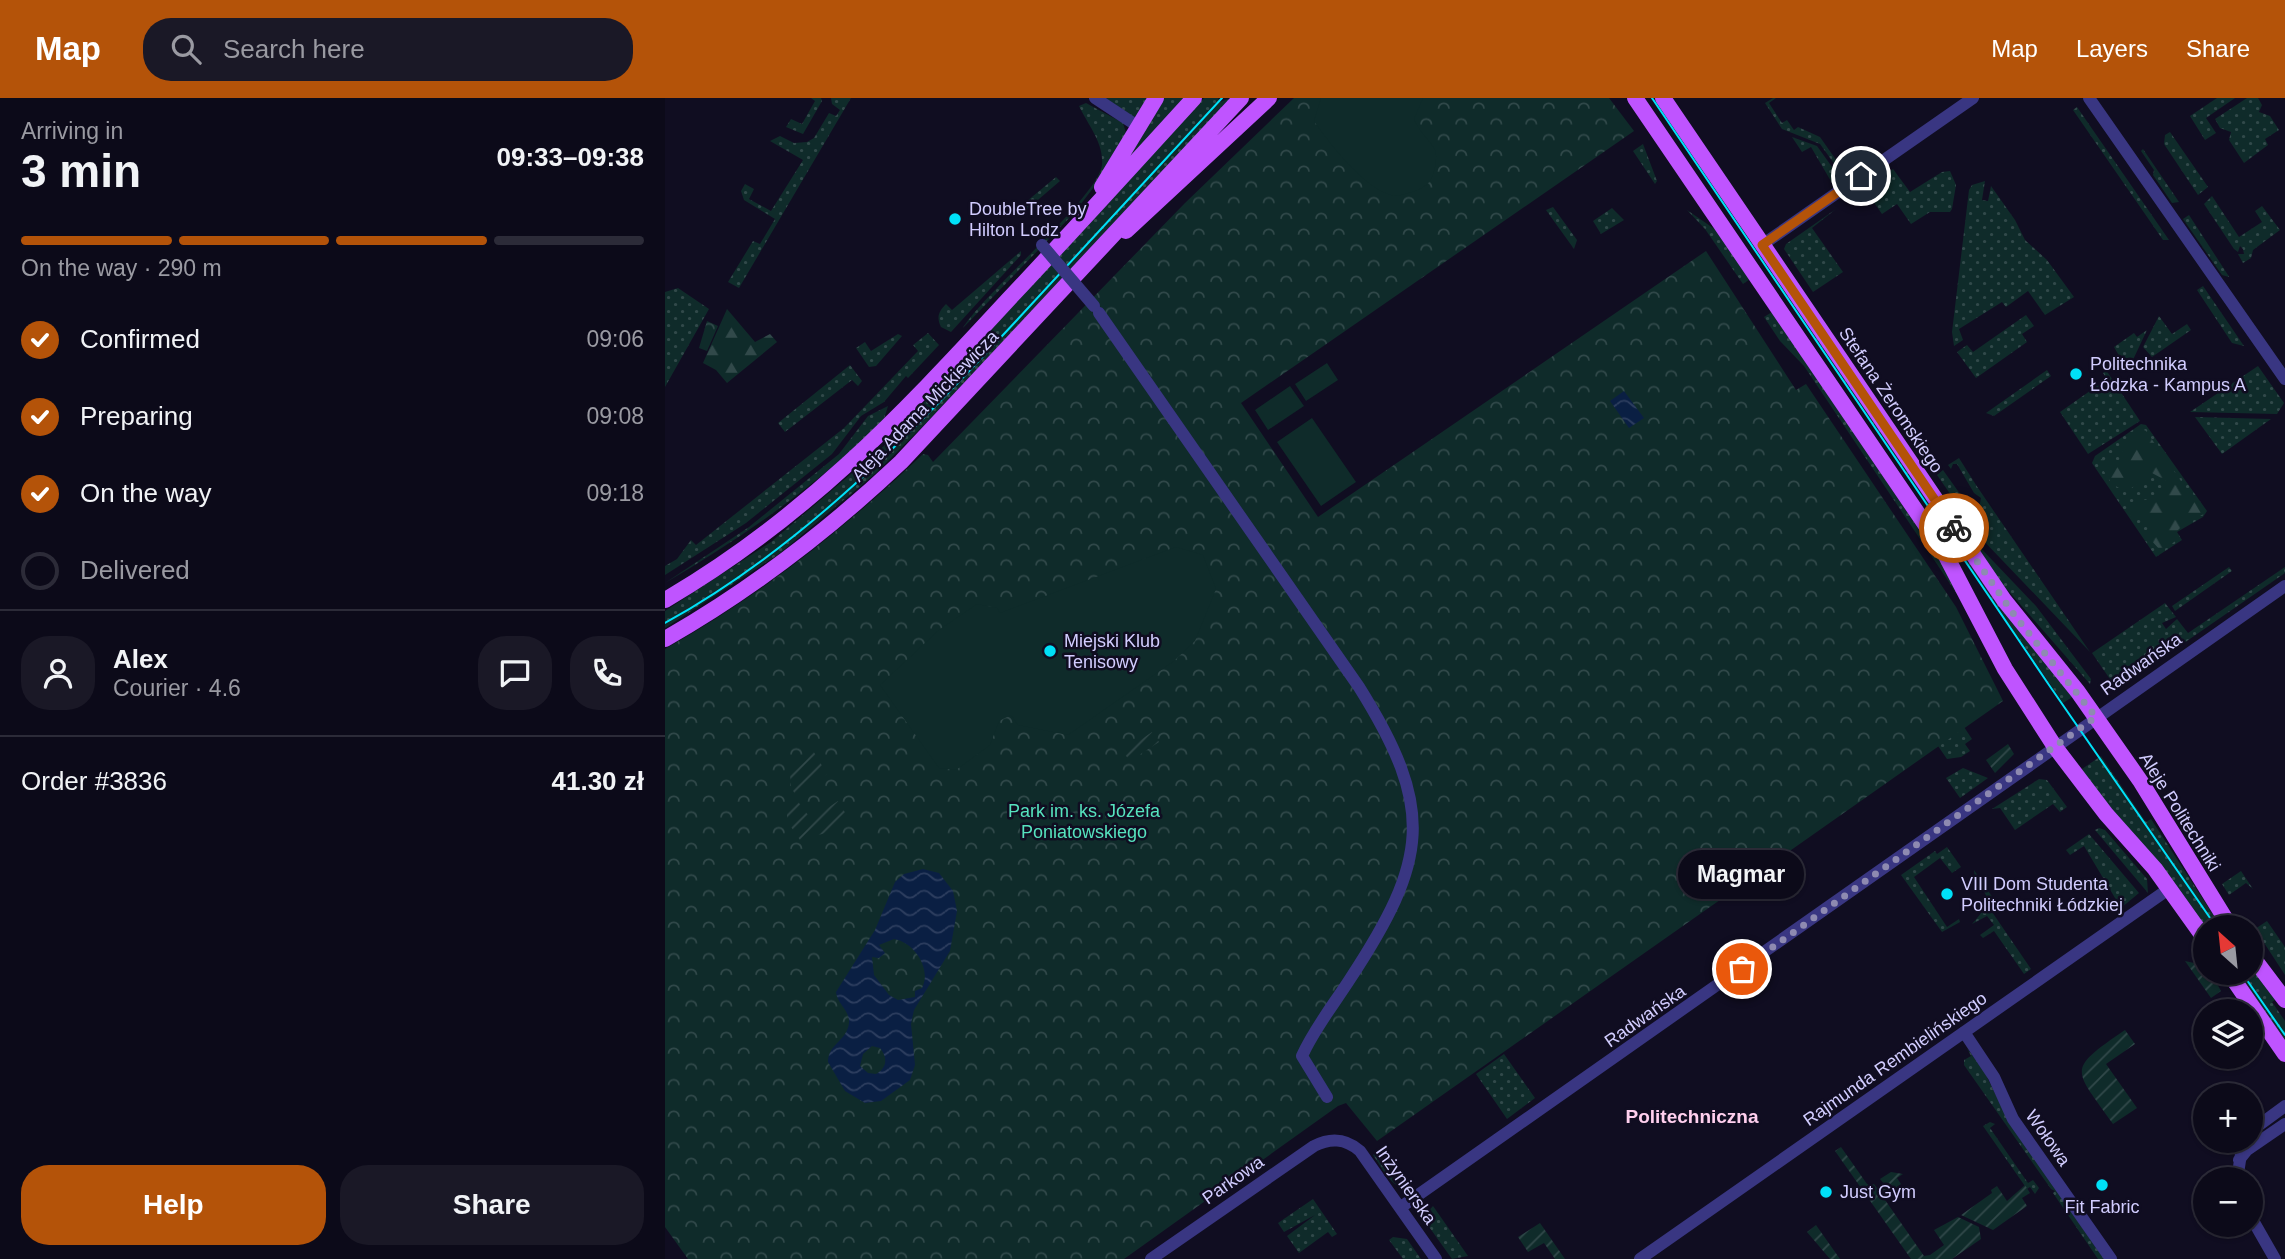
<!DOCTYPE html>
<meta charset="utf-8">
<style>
:root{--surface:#0c0a19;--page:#1a1826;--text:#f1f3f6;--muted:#9a9aa2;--line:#2c2b38;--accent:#b45309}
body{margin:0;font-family:Helvetica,sans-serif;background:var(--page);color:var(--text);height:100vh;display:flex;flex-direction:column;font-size:26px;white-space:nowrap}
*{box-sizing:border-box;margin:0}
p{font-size:23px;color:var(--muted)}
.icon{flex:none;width:38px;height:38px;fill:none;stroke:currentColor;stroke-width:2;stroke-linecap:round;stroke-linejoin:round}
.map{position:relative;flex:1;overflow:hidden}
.drawer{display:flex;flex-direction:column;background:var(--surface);width:665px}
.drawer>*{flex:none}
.needle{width:46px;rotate:333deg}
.controls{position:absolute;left:1528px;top:817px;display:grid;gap:14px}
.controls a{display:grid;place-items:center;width:70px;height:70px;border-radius:50%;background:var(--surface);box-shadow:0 2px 5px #0004,0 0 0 2px var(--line);font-size:35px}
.pin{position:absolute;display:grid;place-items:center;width:60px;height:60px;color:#fff;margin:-30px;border:4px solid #fff;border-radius:50%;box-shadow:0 2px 7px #0007}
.courier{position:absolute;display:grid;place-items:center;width:70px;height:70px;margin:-35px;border:5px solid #b45309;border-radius:50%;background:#fff;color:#222;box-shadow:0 2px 9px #0007}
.bubble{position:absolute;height:49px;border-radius:24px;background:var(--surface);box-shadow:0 2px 5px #0004,0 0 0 2px var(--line);font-size:23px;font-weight:600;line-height:49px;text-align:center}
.summary em{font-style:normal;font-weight:600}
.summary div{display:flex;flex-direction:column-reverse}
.summary{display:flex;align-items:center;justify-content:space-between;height:119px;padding:0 21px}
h1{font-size:46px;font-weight:600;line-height:52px}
.bar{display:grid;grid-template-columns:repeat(4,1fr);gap:10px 7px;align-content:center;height:84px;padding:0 21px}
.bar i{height:9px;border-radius:5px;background:var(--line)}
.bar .selected{background:var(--accent)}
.bar p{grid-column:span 4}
.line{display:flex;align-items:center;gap:18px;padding:0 21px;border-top:2px solid var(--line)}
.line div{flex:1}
.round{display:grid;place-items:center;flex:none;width:74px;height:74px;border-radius:28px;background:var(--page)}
ol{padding:0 21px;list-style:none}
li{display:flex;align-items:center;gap:21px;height:77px}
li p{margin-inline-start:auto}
li .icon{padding:7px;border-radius:50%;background:var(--accent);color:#fff;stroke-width:4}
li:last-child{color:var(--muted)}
li i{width:38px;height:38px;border:4px solid var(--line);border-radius:50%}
.action{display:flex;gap:14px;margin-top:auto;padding:14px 21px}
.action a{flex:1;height:80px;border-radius:28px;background:var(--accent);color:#fff;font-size:28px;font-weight:600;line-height:80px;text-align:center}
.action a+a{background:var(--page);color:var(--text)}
header{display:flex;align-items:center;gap:42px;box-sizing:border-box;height:98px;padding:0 35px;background:var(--accent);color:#fff}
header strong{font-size:33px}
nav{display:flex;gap:38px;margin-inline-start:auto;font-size:24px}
.search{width:490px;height:63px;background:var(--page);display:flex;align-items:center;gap:18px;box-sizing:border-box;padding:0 24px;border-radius:28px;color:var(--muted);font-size:26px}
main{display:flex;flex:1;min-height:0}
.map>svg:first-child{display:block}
.grass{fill:url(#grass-dots)}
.forest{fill:url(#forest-firs)}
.park{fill:url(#park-crowns)}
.garden{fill:url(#garden-furrows)}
.pitch{fill:#0f2b2a}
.water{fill:url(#water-waves);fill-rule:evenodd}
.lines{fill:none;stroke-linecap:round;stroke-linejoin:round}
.minor{stroke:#393682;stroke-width:12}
.major{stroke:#bf54ff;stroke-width:16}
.tram{stroke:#00e0f8;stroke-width:2}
.minor-bridge{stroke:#393682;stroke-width:12}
.done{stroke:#8e8ab1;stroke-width:7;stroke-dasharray:0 12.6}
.route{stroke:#b45309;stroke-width:9}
.poi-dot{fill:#00e0f8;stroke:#100d21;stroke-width:2.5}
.labels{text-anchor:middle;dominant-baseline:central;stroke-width:5;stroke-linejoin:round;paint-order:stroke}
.poi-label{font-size:18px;fill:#d2cdff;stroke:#100d21;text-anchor:start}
.street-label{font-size:18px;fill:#d2cdff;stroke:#100d21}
.park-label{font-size:18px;fill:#56e2be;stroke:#100d21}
.neighbourhood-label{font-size:19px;font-weight:bold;fill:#ffcfee;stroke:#100d21}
</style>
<header>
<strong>Map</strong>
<div class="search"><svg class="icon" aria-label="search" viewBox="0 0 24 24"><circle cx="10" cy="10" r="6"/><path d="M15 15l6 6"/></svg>Search here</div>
<nav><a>Map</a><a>Layers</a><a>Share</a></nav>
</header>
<main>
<section class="drawer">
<div class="summary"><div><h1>3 min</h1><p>Arriving in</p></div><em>09:33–09:38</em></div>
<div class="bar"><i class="selected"></i><i class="selected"></i><i class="selected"></i><i></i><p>On the way · 290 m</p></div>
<ol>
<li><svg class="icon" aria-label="check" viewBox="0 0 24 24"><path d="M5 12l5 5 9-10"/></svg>Confirmed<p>09:06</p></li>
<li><svg class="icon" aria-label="check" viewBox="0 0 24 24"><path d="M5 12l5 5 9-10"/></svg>Preparing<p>09:08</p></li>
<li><svg class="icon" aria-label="check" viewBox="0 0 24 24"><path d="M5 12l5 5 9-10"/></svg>On the way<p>09:18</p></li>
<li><i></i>Delivered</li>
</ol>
<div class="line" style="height:126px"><a class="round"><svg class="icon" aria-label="person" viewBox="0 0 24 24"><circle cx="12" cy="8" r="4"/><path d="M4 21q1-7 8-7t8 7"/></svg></a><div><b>Alex</b><p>Courier · 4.6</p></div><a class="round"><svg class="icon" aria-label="chat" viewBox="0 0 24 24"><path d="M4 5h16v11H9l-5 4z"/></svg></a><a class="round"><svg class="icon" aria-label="phone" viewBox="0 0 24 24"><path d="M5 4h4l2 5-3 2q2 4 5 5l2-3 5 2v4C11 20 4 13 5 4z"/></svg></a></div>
<div class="line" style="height:91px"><div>Order #3836</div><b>41.30 zł</b></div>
<div class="action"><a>Help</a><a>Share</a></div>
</section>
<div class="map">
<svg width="1620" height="1161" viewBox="0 0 1620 1161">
<defs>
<pattern id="grass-dots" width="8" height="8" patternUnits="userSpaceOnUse" patternTransform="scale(1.75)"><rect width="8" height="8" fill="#0f2b2a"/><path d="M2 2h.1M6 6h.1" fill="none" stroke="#31494a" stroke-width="1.8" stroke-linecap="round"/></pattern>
<pattern id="forest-firs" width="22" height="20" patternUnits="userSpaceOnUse" patternTransform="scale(1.75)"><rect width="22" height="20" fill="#0f2b2a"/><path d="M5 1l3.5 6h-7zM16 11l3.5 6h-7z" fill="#31494a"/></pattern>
<pattern id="park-crowns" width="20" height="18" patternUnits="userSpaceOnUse" patternTransform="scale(1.75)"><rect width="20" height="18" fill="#0f2b2a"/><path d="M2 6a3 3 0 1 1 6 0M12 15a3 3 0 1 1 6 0" fill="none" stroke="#31494a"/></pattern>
<pattern id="garden-furrows" width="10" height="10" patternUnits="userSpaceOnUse" patternTransform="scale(1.75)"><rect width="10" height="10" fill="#0f2b2a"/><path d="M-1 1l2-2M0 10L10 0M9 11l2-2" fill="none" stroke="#31494a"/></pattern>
<pattern id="water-waves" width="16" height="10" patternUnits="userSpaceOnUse" patternTransform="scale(1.75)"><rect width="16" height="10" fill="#0a1f43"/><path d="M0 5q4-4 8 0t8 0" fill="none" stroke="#2d3e5f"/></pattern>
</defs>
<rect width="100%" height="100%" fill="#100d21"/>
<path class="grass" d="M 146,0 L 156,0 L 157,3 L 138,36 L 121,29 L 126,21 L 137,26 L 150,3 Z
M 166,0 L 186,0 L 74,190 L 63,184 L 88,143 L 95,146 L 110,121 L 79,102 L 76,93 L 80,86 L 89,91 L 84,101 L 106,113 L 138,62 L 105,43 L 115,38 L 129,45 L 142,44 L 149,40 L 164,15 L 171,18 L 175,12 L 167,6 Z
M 440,0 L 483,0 L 471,20 Z
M 498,0 L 519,0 L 462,63 Z
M 539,0 L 553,0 L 555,4 L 566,0 L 265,321 L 211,375 L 114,456 L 0,530 L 0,513 L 106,444 L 220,347 Z
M 1108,0 L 1111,0 L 1104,5 L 1117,25 L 1122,22 L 1129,32 L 1133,29 L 1155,39 L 1181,76 L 1178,78 L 1155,46 L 1117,31 L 1100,5 Z
M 1552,0 L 1570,0 L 1541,20 L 1551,35 L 1540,42 L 1525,18 Z
M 1582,0 L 1593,0 L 1597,7 L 1594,14 L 1605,18 L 1614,32 L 1600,41 L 1603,47 L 1579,65 L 1564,42 L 1566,34 L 1555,30 L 1550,21 Z
M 421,5 L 458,25 L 461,35 L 435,81 L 409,115 L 298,230 C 318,196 434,98 437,67 C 439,45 423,27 414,8 Z
M 1412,9 L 1504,142 L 1498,142 L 1408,12 Z
M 1505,34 L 1543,89 L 1533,97 L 1499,46 L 1500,37 Z
M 1127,39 L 1152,48 L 1175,80 L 1167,85 L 1146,49 L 1137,54 Z
M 978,46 L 992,83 L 990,86 L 968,53 Z
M 1478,51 L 1514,104 L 1507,105 L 1488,77 L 1489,72 L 1476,53 Z
M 1228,71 L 1245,94 L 1277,74 L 1285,73 L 1291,87 L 1287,111 L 1285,114 L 1265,114 L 1246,126 L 1232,106 L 1217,116 L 1200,92 Z
M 391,79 L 395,83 L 353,119 L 349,114 Z
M 1320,83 L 1317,102 L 1323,103 L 1326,88 L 1350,122 L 1360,142 L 1382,162 L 1409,199 L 1380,217 L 1363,193 L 1341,209 L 1337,204 L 1294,231 L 1298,242 L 1289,248 L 1287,234 L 1304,92 L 1307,87 Z
M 1547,98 L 1574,139 L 1597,124 L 1590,113 L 1597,108 L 1615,132 L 1588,152 L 1586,160 L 1578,165 L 1573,156 L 1579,156 L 1578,151 L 1575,148 L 1573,154 L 1569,151 L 1539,106 Z
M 888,109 L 912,142 L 909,151 L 881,112 Z
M 947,110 L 959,122 L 936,136 L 928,123 Z
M 1171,111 L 1147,130 L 1178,174 L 1148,194 L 1119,151 L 1121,146 Z
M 1022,112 L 1051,132 L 1085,181 L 1078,186 L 1040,131 Z
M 1524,117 L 1563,177 L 1564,179 L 1557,177 L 1518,121 Z
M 356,153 L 356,157 L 286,234 L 276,229 C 271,219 274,213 281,206 L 287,212 Z
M 1109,174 L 1409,598 L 1398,605 L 1105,176 Z
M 1538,188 L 1579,248 L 1567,245 L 1532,192 Z
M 13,190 L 44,211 L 0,289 L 0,194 Z
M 1107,214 L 1281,472 L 1345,598 L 1298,505 L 1139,268 L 1115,243 L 1099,219 Z
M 1361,217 L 1369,228 L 1357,236 L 1362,244 L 1311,280 L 1292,254 L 1302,247 L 1308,254 Z
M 1494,218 L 1507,236 L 1522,226 L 1526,232 L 1487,259 L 1478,249 Z
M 1482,232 L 1466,266 L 1460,268 L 1449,249 L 1469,235 L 1472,239 Z
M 263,235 L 274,247 L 243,280 L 241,278 L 219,304 L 196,318 L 167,356 L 81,425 L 0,477 L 0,468 L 12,461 L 26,442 L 31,447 L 179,330 L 253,253 L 248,247 Z
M 233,236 L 237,238 L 211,268 L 204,269 L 191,250 L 200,244 L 206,253 Z
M 185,267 L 197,283 L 193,288 L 187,282 L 120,334 L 113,325 Z
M 1593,268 L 1619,305 L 1612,316 L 1525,314 Z
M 1382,272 L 1386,278 L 1329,318 L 1321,315 Z
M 1441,272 L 1475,323 L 1423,356 L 1395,314 L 1442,281 L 1438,275 Z
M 223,308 L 219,321 C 153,387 80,438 0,485 L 84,429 L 174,356 L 203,318 Z
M 1530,319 L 1606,321 L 1557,356 Z
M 1476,326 L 1481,327 L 1542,413 L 1538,419 L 1512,434 L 1517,442 L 1491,459 L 1427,365 L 1430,358 Z
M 1294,360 L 1311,387 L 1425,554 L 1315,439 L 1310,431 L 1316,400 L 1309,395 L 1292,366 L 1288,366 L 1286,371 L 1283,367 Z
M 1278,372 L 1305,410 L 1304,423 L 1272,377 Z
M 1308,442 L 1371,508 L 1426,581 L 1425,586 L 1333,481 Z
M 1564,469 L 1567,473 L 1510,513 L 1507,508 Z
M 1620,469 L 1620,475 L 1457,588 L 1449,587 L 1427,555 L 1500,505 L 1511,519 L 1497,525 L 1501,531 L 1512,521 L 1523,535 Z
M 1299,629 L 1307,641 L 1300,646 L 1305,653 L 1296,659 L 1282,661 L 1273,648 Z
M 1436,658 L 1481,724 L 1486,721 L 1556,829 L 1541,829 L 1414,673 Z
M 1298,670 L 1323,680 L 1295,700 L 1281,680 Z
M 1374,681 L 1382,682 L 1402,709 L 1395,714 L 1388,706 L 1350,732 L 1335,710 L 1327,711 Z
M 1434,730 L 1440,732 L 1482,781 L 1483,795 L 1430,732 Z
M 1424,736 L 1474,795 L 1456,810 L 1419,748 L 1405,757 L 1401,752 Z
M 1282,749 L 1296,769 L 1287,775 L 1275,760 L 1249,779 L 1282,829 L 1294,821 L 1295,824 L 1277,834 L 1236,777 L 1270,753 L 1272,756 Z
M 1309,772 L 1332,806 L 1325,811 L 1366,871 L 1359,876 L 1329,833 L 1318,840 L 1315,837 L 1329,827 L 1322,818 L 1307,826 C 1338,792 1311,798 1309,772 Z
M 1576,773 L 1588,791 L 1581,785 L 1564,797 L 1557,786 Z
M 1602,823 L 1620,849 L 1620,877 L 1590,831 Z
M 1586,869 L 1611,901 L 1607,904 L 1620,923 L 1620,943 L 1574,875 L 1586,875 Z
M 1302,950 L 1319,973 L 1344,1024 L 1439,1161 L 1433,1161 L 1388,1095 L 1390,1093 L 1386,1091 L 1299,967 L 1299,962 L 1306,958 Z
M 839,956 L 870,1000 L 842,1021 L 811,976 Z
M 1325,1024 L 1330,1026 L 1325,1030 L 1363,1085 L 1368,1082 L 1374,1090 L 1370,1096 L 1365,1089 L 1362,1091 L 1318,1028 Z
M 716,1049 L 746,1092 C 726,1091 718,1071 708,1057 Z
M 648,1101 L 672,1136 L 667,1139 L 663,1134 L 634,1155 L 622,1138 L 650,1117 L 619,1134 L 613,1125 Z
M 768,1108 L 803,1158 L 787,1161 L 762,1126 L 761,1116 Z
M 728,1139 L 742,1141 L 756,1161 L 738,1161 L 724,1142 Z"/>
<path class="forest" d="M 62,211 L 90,244 L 105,236 L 112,244 L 62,285 L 51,272 L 38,265 Z
M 1477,331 L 1481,333 L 1539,416 L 1520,425 L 1510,435 L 1512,442 L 1496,453 L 1484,440 C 1485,425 1485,416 1466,419 L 1462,413 L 1474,403 L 1496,399 L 1502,391 L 1500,382 L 1487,375 L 1461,394 L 1447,386 L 1435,367 L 1436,361 L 1453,367 L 1457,361 L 1458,347 Z"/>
<path class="park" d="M 629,0 L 944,0 L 969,33 L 576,305 L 653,419 L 1041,153 L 1131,292 L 1141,286 L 1291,509 L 1338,603 L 712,1043 L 681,1005 L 673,1008 L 459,1161 L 23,1161 L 0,1129 L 0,551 C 95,498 179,431 258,356 L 263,357 L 268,364 L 520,105 Z
M 42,223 L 53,228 L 42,253 L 34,250 Z"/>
<path class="garden" d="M 487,634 L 494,644 L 465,663 L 458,654 Z
M 1343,646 L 1349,656 L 1330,675 L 1321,662 Z
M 147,651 L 162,676 L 131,698 L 126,689 L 125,676 Z
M 131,701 L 146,721 L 173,703 L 184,721 L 168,733 L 135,742 L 122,723 L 122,707 Z
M 1520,863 L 1538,867 L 1540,875 L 1546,875 L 1556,893 L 1546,900 Z
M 1460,932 L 1470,946 L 1441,966 L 1472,1010 L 1448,1026 C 1409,970 1400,973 1460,932 Z
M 1176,1049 L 1202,1086 L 1209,1086 L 1212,1090 L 1219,1086 L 1215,1081 L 1226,1074 L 1238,1076 L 1232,1080 L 1236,1086 L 1218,1099 L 1259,1158 L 1265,1157 L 1279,1147 L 1269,1132 L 1293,1119 L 1314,1129 L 1316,1141 L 1287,1161 L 1246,1161 L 1170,1053 Z
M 1360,1087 L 1365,1095 L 1357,1100 L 1362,1108 L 1328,1132 L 1296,1117 L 1327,1095 L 1326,1092 L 1332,1088 L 1342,1103 Z
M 875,1125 L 900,1161 L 890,1161 L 879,1145 L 863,1154 L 853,1139 Z
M 1151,1127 L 1175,1161 L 1165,1161 L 1142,1134 Z"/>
<path class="pitch" d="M 656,0 L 758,0 L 749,21 C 754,34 765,42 770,52 C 773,60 769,77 765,83 C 761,89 753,92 747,94 C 740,96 732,99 726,97 C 699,90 664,45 649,23 Z
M 662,265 L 673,282 L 641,303 L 630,286 Z
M 625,288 L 639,308 L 603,332 L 590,312 Z
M 647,320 L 691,384 L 656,408 L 612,344 Z
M 511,449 L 538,457 L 551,491 L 530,543 L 509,563 L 403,637 L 353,627 L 346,617 L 334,623 L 325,647 L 291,672 L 274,670 L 215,587 L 274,532 L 312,506 L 332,510 L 335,515 Z"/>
<path class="water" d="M 959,293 L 979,320 L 964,330 L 945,303 Z
M 258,771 L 274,775 L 288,793 L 292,813 L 285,853 L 249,912 L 246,926 L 250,967 L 245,982 L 216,1003 L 200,1005 L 180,993 L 163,964 C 163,946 182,943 184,925 C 185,912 172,906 171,894 L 210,832 L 230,784 L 239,776 ZM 229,841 C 249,844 267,871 257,890 L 250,893 L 250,899 L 233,902 L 224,897 L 209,877 L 207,859 L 214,860 L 220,855 L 214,847 ZM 207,948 L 215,950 C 223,960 222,970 211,976 L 203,975 L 195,968 L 198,956 Z"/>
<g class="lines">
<path class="minor" d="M 430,0 L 474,29
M 1424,0 L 1620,281
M 1097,147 L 1308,0
M 434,215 L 694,589 C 771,712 763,762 685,881 C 669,906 649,931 637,958 L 662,999
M 1299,934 L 1329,979 L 1348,1021 L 1446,1161
M 1586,1033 L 1620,1008
M 1574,1062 L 1582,1052 L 1620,1026
M 1572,1082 L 1578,1043
M 736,1109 L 1620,488
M 1586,1119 L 1610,1161
M 486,1161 L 649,1048 C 665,1040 680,1040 695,1053 L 771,1161
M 975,1161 L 1505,790"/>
<path class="major" d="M 970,0 L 1279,454 L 1340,571 L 1390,649 L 1441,716 L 1490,771 L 1540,841
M 998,0 L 1339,502 L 1413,594 L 1476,684 L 1566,830
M 437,89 L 491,0
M 461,133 L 604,0
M 0,502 C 140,420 233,321 342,203 C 405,136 467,68 529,0
M 0,541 C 86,492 164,432 236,364 L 576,0
M 1586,857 L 1620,902
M 1564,875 L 1620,956"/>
<path class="tram" d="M 987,0 L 1384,587 L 1552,830
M 0,525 C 139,448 245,337 352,222 C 420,148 489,74 557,0
M 1577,875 L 1620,937"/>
<path class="minor-bridge" d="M 377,147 L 429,208"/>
</g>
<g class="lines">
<path class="done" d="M 1077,871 L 1431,619 L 1350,518 L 1289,430"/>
<path class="route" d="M 1196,78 L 1097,147 L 1289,430"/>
</g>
<g class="poi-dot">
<circle cx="290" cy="121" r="7"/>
<circle cx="1411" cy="276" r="7"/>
<circle cx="385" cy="553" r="7"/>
<circle cx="1282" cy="796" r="7"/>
<circle cx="1437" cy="1087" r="7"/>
<circle cx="1161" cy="1094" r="7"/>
</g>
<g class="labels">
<g class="poi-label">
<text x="304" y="111">DoubleTree by<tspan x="304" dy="21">Hilton Lodz</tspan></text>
<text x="1425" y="266">Politechnika<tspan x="1425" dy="21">Łódzka - Kampus A</tspan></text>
<text x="399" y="543">Miejski Klub<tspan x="399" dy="21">Tenisowy</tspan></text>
<text x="1296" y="786">VIII Dom Studenta<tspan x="1296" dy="21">Politechniki Łódzkiej</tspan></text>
<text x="1175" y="1094">Just Gym</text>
<text x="1437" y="1109" text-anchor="middle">Fit Fabric</text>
</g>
<g class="street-label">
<text transform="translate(1226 302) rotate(56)">Stefana Żeromskiego</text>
<text transform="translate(260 308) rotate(-46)">Aleja Adama Mickiewicza</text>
<text transform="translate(1476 566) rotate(-35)">Radwańska</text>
<text transform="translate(1515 714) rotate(58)">Aleje Politechniki</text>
<text transform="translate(980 918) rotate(-35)">Radwańska</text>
<text transform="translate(1230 961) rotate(-35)">Rajmunda Rembielińskiego</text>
<text transform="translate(1383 1040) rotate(55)">Wołowa</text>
<text transform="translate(568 1082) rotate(-35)">Parkowa</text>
<text transform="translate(741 1087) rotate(55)">Inżynierska</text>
</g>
<g class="park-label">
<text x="419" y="713">Park im. ks. Józefa<tspan x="419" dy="21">Poniatowskiego</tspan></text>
</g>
<g class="neighbourhood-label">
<text x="1027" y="1018">Politechniczna</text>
</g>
</g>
</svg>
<div class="controls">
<a><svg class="needle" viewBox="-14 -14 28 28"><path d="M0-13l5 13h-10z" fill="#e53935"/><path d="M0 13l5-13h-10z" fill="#9a9aa2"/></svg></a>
<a><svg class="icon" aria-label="layers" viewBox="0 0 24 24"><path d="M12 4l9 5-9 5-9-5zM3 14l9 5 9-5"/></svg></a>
<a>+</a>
<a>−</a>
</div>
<div class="pin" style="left:1077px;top:871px;background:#ea580c"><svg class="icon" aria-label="bag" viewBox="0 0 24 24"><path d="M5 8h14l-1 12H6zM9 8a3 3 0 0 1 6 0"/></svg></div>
<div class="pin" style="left:1196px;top:78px;background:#1f2937"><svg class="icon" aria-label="home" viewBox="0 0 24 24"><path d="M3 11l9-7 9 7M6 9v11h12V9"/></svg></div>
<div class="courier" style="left:1289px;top:430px"><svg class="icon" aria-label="bike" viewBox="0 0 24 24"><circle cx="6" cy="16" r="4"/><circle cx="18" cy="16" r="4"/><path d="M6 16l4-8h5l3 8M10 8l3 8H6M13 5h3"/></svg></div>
<div class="bubble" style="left:1013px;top:752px;width:126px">Magmar</div>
</div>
</main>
